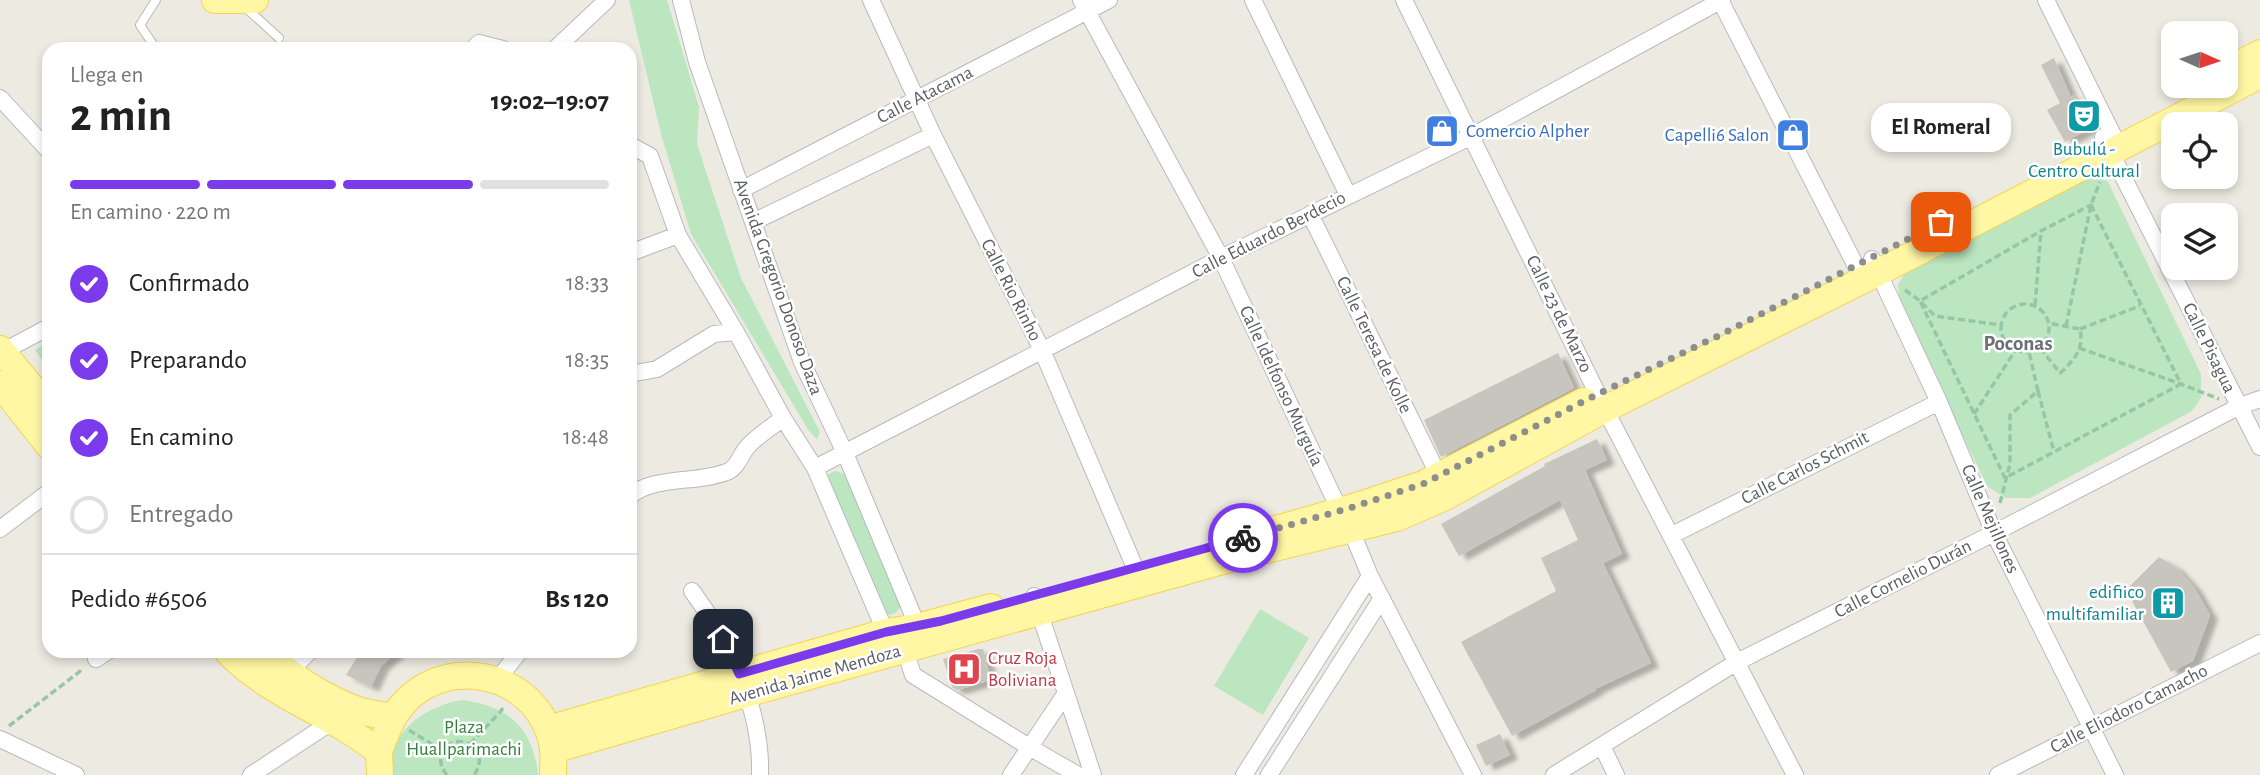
<!DOCTYPE html>
<html lang="es">
<meta charset="utf-8">
<style>
:root{--surface:#fff;--page:#f2f2f2;--text:#222;--muted:#767676;--line:#e0e0e0;--accent:#7c3aed}
body{margin:0;font-family:"Alegreya Sans",sans-serif;background:var(--page);color:var(--text);height:100vh;display:flex;flex-direction:column;font-size:26px;white-space:nowrap}
*{box-sizing:border-box;margin:0}
p{font-size:23px;color:var(--muted)}
.icon{flex:none;width:38px;height:38px;fill:none;stroke:currentColor;stroke-width:2;stroke-linecap:round;stroke-linejoin:round}
.map{position:relative;flex:1;overflow:hidden}
.panel{position:absolute;left:42px;top:42px;width:595px;height:616px;display:flex;flex-direction:column;background:var(--surface);border-radius:21px;box-shadow:0 4px 10px #0003}
.panel>*{flex:none}
.needle{width:46px;rotate:93deg}
.buttons{position:absolute;left:2161px;top:21px;display:grid;gap:14px}
.buttons a{display:grid;place-items:center;width:77px;height:77px;border-radius:14px;background:var(--surface);box-shadow:0 4px 10px #0003;font-size:35px}
.pin{position:absolute;display:grid;place-items:center;width:60px;height:60px;color:#fff;margin:-30px;border-radius:14px;box-shadow:0 4px 10px #0006}
.courier{position:absolute;display:grid;place-items:center;width:70px;height:70px;margin:-35px;border:5px solid #7c3aed;border-radius:50%;background:#fff;color:#222;box-shadow:0 2px 9px #0007}
.bubble{position:absolute;height:49px;border-radius:21px;background:var(--surface);box-shadow:0 4px 10px #0003;font-size:23px;font-weight:600;line-height:49px;text-align:center}
.head em{font-style:normal;font-weight:600}
.head div{display:flex;flex-direction:column-reverse}
.head{display:flex;align-items:center;justify-content:space-between;height:119px;padding:0 28px}
h1{font-size:46px;font-weight:600;line-height:52px}
.bar{display:grid;grid-template-columns:repeat(4,1fr);gap:10px 7px;align-content:center;height:84px;padding:0 28px}
.bar i{height:9px;border-radius:5px;background:var(--line)}
.bar .on{background:var(--accent)}
.bar p{grid-column:span 4}
.line{display:flex;align-items:center;gap:18px;padding:0 28px;border-top:2px solid var(--line)}
.line div{flex:1}
ol{padding:0 28px;list-style:none}
li{display:flex;align-items:center;gap:21px;height:77px}
li p{margin-inline-start:auto}
li .icon{padding:7px;border-radius:50%;background:var(--accent);color:#fff;stroke-width:4}
li:last-child{color:var(--muted)}
li i{width:38px;height:38px;border:4px solid var(--line);border-radius:50%}
.map>svg:first-child{display:block}
.green{fill:#bce6bf}
.building{fill:#c8c5be;filter:url(#shadow)}
.lines{fill:none;stroke-linecap:round;stroke-linejoin:round}
.lane-casing{stroke:#b7b9be;stroke-width:10}
.street-casing{stroke:#b7b9be;stroke-width:18}
.primary-casing{stroke:#f5d452;stroke-width:28}
.path{stroke:#95c7a7;stroke-width:3.5;stroke-dasharray:7 3.5;stroke-linecap:butt}
.lane{stroke:#fff;stroke-width:8}
.street{stroke:#fff;stroke-width:16}
.primary{stroke:#fff7a4;stroke-width:26}
.done{stroke:#8d8f8e;stroke-width:7;stroke-dasharray:0 12.6}
.route{stroke:#7c3aed;stroke-width:9}
.labels{text-anchor:middle;dominant-baseline:central;stroke-width:5;stroke-linejoin:round;paint-order:stroke}
.street-label{font-size:19px;fill:#5a5d62;stroke:#fff}
.shop-label{font-size:19px;fill:#366cbe;stroke:#fff;text-anchor:start}
.culture-label{font-size:19px;fill:#0d838f;stroke:#fff}
.health-label{font-size:19px;fill:#be3a42;stroke:#fff;text-anchor:start}
.park-label{font-size:19px;fill:#31823c;stroke:#fff}
.neighbourhood-label{font-size:21px;font-weight:bold;fill:#6a6f74;stroke:#fff}
</style>
<div class="map">
<svg width="2260" height="775" viewBox="0 0 2260 775">
<defs>
<filter id="shadow"><feDropShadow dx="8" dy="4.5" stdDeviation="2" flood-color="#0004"/></filter>
</defs>
<rect width="100%" height="100%" fill="#edebe1"/>
<path class="green" d="M 629,0 L 667,0 L 699,107 L 697,144 L 741,278 L 820,432 L 817,439 L 809,431 L 691,234 L 661,134 Z
M 2086,176 L 2098,176 L 2108,182 L 2201,374 L 2201,398 L 2192,411 L 2030,498 L 2006,498 L 1987,486 L 1900,304 L 1898,285 L 1905,273 Z
M 49,342 L 49,370 L 35,350 Z
M 835,471 L 847,475 L 901,606 C 896,614 893,616 884,614 L 827,481 L 828,474 Z
M 1260,609 L 1309,638 L 1263,715 L 1214,686 Z
M 461,700 C 507,705 533,727 538,775 L 391,775 C 389,731 422,708 461,700 Z"/>
<path class="building" d="M 2054,58 L 2071,97 L 2074,95 L 2091,128 L 2065,142 L 2047,110 L 2060,103 L 2041,65 Z
M 1558,353 L 1574,388 L 1441,457 L 1424,420 Z
M 1597,439 L 1607,460 L 1585,470 L 1622,554 L 1603,563 L 1651,663 L 1595,689 L 1596,690 L 1512,736 L 1461,642 L 1556,591 L 1541,558 L 1578,540 L 1560,500 L 1459,556 L 1441,524 L 1545,466 L 1544,464 Z
M 2159,557 L 2176,567 L 2194,587 L 2210,615 L 2193,661 L 2171,672 L 2126,590 Z
M 978,649 L 983,649 L 991,680 L 957,690 L 952,687 L 943,659 Z
M 361,651 L 398,651 L 381,666 L 371,687 L 346,675 Z
M 1500,734 L 1510,755 L 1486,766 L 1476,745 Z"/>
<g class="lines">
<g class="lane-casing">
<path id="lane" d="M 156,0 L 140,25 L 156,49
M 244,6 L 279,38"/>
</g>
<g class="street-casing">
<path id="street" d="M 681,0 L 697,62 L 802,362 L 845,453 L 920,632
M 871,0 L 933,135 L 1042,350 L 1142,584
M 1081,0 L 1221,258 L 1340,511 L 1351,530 L 1370,576 L 1473,775
M 1253,0 L 1348,195
M 1404,0 L 1605,409 L 1795,775
M 1720,0 L 1863,280
M 2046,0 L 2118,145
M 473,49 L 479,43 L 503,49
M 555,49 L 607,0
M 0,98 L 49,151
M 2103,137 L 2260,447
M 630,145 L 650,156 L 678,235 L 736,332 L 783,418 L 815,468 L 889,640
M 741,190 L 1109,0
M 1310,214 L 1439,476
M 753,222 L 933,135
M 630,253 L 678,235
M 1872,259 L 1939,402 L 1994,533 L 2115,775
M 0,353 L 49,327
M 630,374 L 657,369 L 714,334 L 736,332
M 815,468 L 1221,258 L 1472,136 L 1722,0
M 630,496 C 655,475 699,484 729,471 C 737,467 740,457 745,450 C 754,437 771,428 783,418
M 0,529 L 49,492
M 1672,535 L 1939,402
M 692,591 C 730,642 762,710 760,775
M 1034,596 L 1093,775
M 905,650 L 913,675 L 1029,747 L 1078,775
M 96,659 L 108,651
M 284,677 L 310,651
M 497,680 L 520,651
M 0,739 L 76,775
M 1602,746 L 1616,775
M 251,775 L 333,721
M 1011,775 L 1066,693
M 1244,775 L 1370,576
M 1269,775 L 1382,598
M 1554,775 L 1737,662 L 1994,533 L 2238,407 L 2260,399
M 1998,775 L 2260,643"/>
</g>
<g class="primary-casing">
<path id="primary" d="M 215,0 L 255,0
M 2226,71 L 2260,53
M 0,349 L 49,408
M 0,384 L 49,446
M 1241,539 L 1350,508 L 1423,484 L 1584,401
M 227,651 C 269,696 331,713 379,752
M 261,651 C 290,674 324,699 361,711 C 371,714 383,715 393,717
M 548,729 L 886,632 L 917,627 L 991,607
M 553,750 L 746,694 L 1226,560 L 1397,518 L 1445,497 L 1605,409 L 1879,272 L 2260,75
M 380,775 C 380,768 379,760 379,754 C 380,746 385,736 388,729 C 421,648 539,663 553,748 C 554,757 553,766 553,775"/>
</g>
<path class="path" d="M 2091,205 L 2181,384 L 2005,478 L 1920,301 L 2041,231 Z
M 1905,290 L 1920,301 L 1935,316 L 2001,325
M2001 328a24 24 0 1 1 48 0a24 24 0 1 1-48 0Z
M 2035,305 L 2041,231
M 2066,326 L 2091,205 L 2100,182
M 2080,329 L 2140,306
M 2040,348 L 2060,373 C 2075,360 2084,348 2080,329 L 2048,323
M 2079,348 L 2181,384 L 2219,399
M 2038,391 L 2054,452
M 1974,414 L 2015,351
M 2000,503 L 2010,464 L 2010,415 L 2038,391 L 2029,352
M 9,726 L 83,669
M 409,730 L 443,751
M 470,744 L 502,710 L 501,706
M 447,775 C 442,769 439,762 442,754 C 453,727 494,748 474,775"/>
<use href="#lane" class="lane"/>
<use href="#street" class="street"/>
<use href="#primary" class="primary"/>
</g>
<g class="lines">
<path class="done" d="M 1243,538 L 1350,508 L 1423,484 L 1598,394 L 1718,336 L 1941,222"/>
<path class="route" d="M 723,639 L 739,674 L 886,632 L 941,621 L 1243,538"/>
</g>
<defs>
<g id="theatre-square" transform="scale(1.75)"><rect x="-9" y="-9" width="18" height="18" rx="4" fill="#0f9aa8" stroke="#fff"/><path d="M-5-5.5Q0-4 5-5.5V0Q5 5 0 6Q-5 5-5 0ZM-3.3-2.5H-1v1.5H-3.3ZM1-2.5H3.3v1.5H1ZM-2.8 1Q0 5.5 2.8 1Z" fill="#fff"/></g>
<g id="shop-square" transform="scale(1.75)"><rect x="-9" y="-9" width="18" height="18" rx="4" fill="#3f7fe0" stroke="#fff"/><path d="M-5-2.5h2.3a2.7 3.5 0 0 1 5.4 0H5L5.5 6h-11ZM-1.5-2.5h3a1.5 2.3 0 0 0-3 0Z" fill="#fff"/></g>
<g id="building-square" transform="scale(1.75)"><rect x="-9" y="-9" width="18" height="18" rx="4" fill="#0f9aa8" stroke="#fff"/><path d="M-4-6H4V6H1V3H-1V6H-4ZM-2.5-4.3h1.7v1.8h-1.7ZM.8-4.3h1.7v1.8H.8ZM-2.5-1h1.7V.8h-1.7ZM.8-1h1.7V.8H.8Z" fill="#fff"/></g>
<g id="hospital-square" transform="scale(1.75)"><rect x="-9" y="-9" width="18" height="18" rx="4" fill="#e0444e" stroke="#fff"/><path d="M-5-5h3v3.5h4V-5h3V5h-3V1.5h-4V5h-3Z" fill="#fff"/></g>
</defs>
<g fill-rule="evenodd">
<use href="#theatre-square" x="2084" y="116"/>
<use href="#shop-square" x="1442" y="131"/>
<use href="#shop-square" x="1793" y="135"/>
<use href="#building-square" x="2168" y="603"/>
<use href="#hospital-square" x="964" y="669"/>
</g>
<g class="labels">
<g class="street-label">
<text transform="translate(925 95) rotate(-27)">Calle Atacama</text>
<text transform="translate(1269 235) rotate(-27)">Calle Eduardo Berdecio</text>
<text transform="translate(778 287) rotate(70)">Avenida Gregorio Donoso Daza</text>
<text transform="translate(1011 290) rotate(63)">Calle Rio Rinho</text>
<text transform="translate(1559 314) rotate(64)">Calle 23 de Marzo</text>
<text transform="translate(1374 345) rotate(64)">Calle Teresa de Kolle</text>
<text transform="translate(2209 348) rotate(64)">Calle Pisagua</text>
<text transform="translate(1281 386) rotate(65)">Calle Idelfonso Murguía</text>
<text transform="translate(1805 468) rotate(-27)">Calle Carlos Schmit</text>
<text transform="translate(1990 519) rotate(66)">Calle Mejillones</text>
<text transform="translate(1903 579) rotate(-27)">Calle Cornelio Durán</text>
<text transform="translate(815 675) rotate(-16)">Avenida Jaime Mendoza</text>
<text transform="translate(2129 709) rotate(-27)">Calle Eliodoro Camacho</text>
</g>
<g class="shop-label">
<text x="1466" y="131">Comercio Alpher</text>
<text x="1769" y="135" text-anchor="end">Capelli6 Salon</text>
</g>
<g class="culture-label">
<text x="2084" y="149">Bubulú -<tspan x="2084" dy="22">Centro Cultural</tspan></text>
<text x="2144" y="592" text-anchor="end">edifiico<tspan x="2144" dy="22">multifamiliar</tspan></text>
</g>
<g class="health-label">
<text x="988" y="658">Cruz Roja<tspan x="988" dy="22">Boliviana</tspan></text>
</g>
<g class="park-label">
<text x="464" y="727">Plaza<tspan x="464" dy="22">Huallparimachi</tspan></text>
</g>
<g class="neighbourhood-label">
<text x="2018" y="343">Poconas</text>
</g>
</g>
</svg>
<div class="buttons">
<a><svg class="needle" viewBox="-14 -14 28 28"><path d="M0-13l5 13h-10z" fill="#e53935"/><path d="M0 13l5-13h-10z" fill="#767676"/></svg></a>
<a><svg class="icon" aria-label="locate" viewBox="0 0 24 24"><circle cx="12" cy="12" r="6"/><path d="M12 2v4M12 18v4M2 12h4M18 12h4"/></svg></a>
<a><svg class="icon" aria-label="layers" viewBox="0 0 24 24"><path d="M12 4l9 5-9 5-9-5zM3 14l9 5 9-5"/></svg></a>
</div>
<div class="pin" style="left:1941px;top:222px;background:#ea580c"><svg class="icon" aria-label="bag" viewBox="0 0 24 24"><path d="M5 8h14l-1 12H6zM9 8a3 3 0 0 1 6 0"/></svg></div>
<div class="pin" style="left:723px;top:639px;background:#1f2937"><svg class="icon" aria-label="home" viewBox="0 0 24 24"><path d="M3 11l9-7 9 7M6 9v11h12V9"/></svg></div>
<div class="courier" style="left:1243px;top:538px"><svg class="icon" aria-label="bike" viewBox="0 0 24 24"><circle cx="6" cy="16" r="4"/><circle cx="18" cy="16" r="4"/><path d="M6 16l4-8h5l3 8M10 8l3 8H6M13 5h3"/></svg></div>
<div class="bubble" style="left:1871px;top:103px;width:140px">El Romeral</div>
<section class="panel">
<div class="head"><div><h1>2 min</h1><p>Llega en</p></div><em>19:02–19:07</em></div>
<div class="bar"><i class="on"></i><i class="on"></i><i class="on"></i><i></i><p>En camino · 220 m</p></div>
<ol>
<li><svg class="icon" aria-label="check" viewBox="0 0 24 24"><path d="M5 12l5 5 9-10"/></svg>Confirmado<p>18:33</p></li>
<li><svg class="icon" aria-label="check" viewBox="0 0 24 24"><path d="M5 12l5 5 9-10"/></svg>Preparando<p>18:35</p></li>
<li><svg class="icon" aria-label="check" viewBox="0 0 24 24"><path d="M5 12l5 5 9-10"/></svg>En camino<p>18:48</p></li>
<li><i></i>Entregado</li>
</ol>
<div class="line" style="height:91px"><div>Pedido #6506</div><b>Bs 120</b></div>
</section>
</div>
